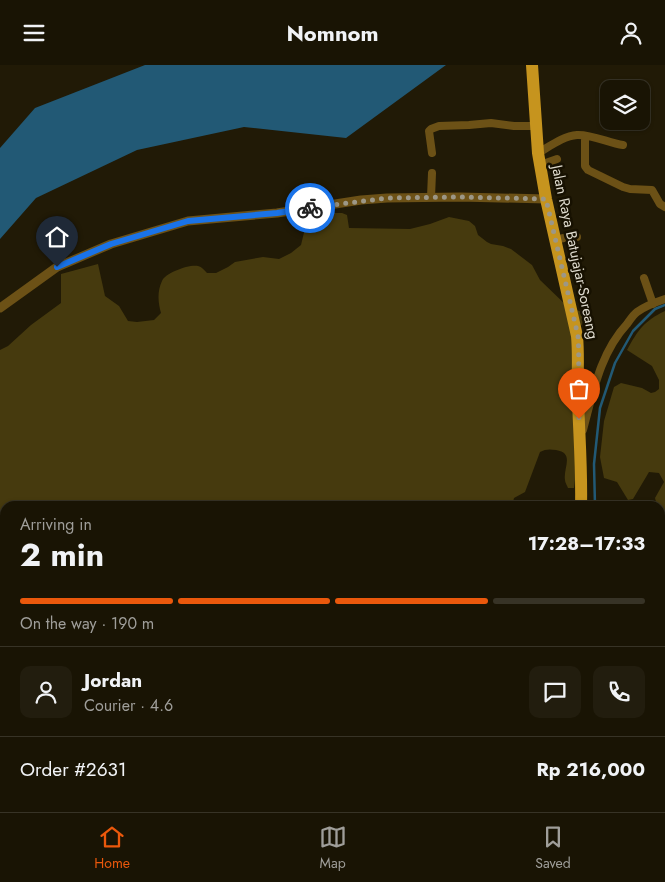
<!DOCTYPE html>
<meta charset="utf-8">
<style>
:root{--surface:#191404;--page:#221d0e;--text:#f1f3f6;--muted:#9f9e9a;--line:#373326;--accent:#ea580c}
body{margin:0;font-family:Jost,sans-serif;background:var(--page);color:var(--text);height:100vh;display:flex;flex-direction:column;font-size:19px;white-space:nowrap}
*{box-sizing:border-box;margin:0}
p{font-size:16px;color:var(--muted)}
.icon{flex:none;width:28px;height:28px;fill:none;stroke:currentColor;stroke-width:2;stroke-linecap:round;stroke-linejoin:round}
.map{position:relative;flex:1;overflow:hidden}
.sheet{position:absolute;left:0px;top:436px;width:665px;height:311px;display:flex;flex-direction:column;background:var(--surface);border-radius:15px 15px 0 0;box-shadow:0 1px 4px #0004,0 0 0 1px var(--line)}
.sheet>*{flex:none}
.fabs{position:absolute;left:600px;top:15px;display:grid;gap:10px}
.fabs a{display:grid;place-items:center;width:50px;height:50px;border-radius:10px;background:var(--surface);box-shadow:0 1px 4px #0004,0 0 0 1px var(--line);font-size:25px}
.pin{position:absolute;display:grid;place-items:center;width:42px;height:42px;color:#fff;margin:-51px -21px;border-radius:50% 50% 50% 0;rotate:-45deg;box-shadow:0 0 5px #0007}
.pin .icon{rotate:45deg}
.courier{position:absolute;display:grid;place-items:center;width:50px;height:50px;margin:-25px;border:4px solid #1a73e8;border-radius:50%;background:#fff;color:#222;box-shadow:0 1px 6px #0007}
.headline em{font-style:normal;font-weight:700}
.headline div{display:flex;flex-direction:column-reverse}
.headline{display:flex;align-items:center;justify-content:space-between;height:85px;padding:0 20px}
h1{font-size:32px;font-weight:700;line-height:38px}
.bar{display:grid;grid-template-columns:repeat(4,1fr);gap:8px 5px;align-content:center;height:60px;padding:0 20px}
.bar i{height:6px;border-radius:4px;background:var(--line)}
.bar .selected{background:var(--accent)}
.bar p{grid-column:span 4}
.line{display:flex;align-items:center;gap:12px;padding:0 20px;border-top:1px solid var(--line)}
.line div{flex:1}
.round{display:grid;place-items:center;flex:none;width:52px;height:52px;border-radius:10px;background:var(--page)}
header{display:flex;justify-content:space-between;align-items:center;height:65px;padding:0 20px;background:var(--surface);font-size:22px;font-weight:700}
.tab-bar{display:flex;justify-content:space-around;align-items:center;height:70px;border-top:1px solid var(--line);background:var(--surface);font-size:14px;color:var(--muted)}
.tab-bar a{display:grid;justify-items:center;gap:2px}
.tab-bar .selected{color:var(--accent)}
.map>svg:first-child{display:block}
.green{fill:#463a0e}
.water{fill:#225975}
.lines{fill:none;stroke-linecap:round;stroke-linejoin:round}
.stream{stroke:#225975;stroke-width:2.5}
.service{stroke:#6c5116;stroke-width:4}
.minor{stroke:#6c5116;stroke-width:8}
.tertiary{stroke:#6c5116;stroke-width:9}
.trunk{stroke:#c6941e;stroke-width:12}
.done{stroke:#9c9787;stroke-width:5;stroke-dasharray:0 9}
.route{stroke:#1a73e8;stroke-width:6}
.labels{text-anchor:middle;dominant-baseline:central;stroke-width:5;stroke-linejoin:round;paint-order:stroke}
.street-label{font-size:15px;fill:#dedacd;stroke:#171101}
</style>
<header><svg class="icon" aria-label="menu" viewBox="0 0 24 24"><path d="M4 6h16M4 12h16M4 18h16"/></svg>Nomnom<svg class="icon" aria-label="person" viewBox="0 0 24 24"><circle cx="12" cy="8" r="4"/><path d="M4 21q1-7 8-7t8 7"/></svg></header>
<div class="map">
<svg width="665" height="747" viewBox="0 0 665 747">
<rect width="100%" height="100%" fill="#211a06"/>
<path class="green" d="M 327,148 L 342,148 L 347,150 L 349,163 L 410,164 L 430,159 L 449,152 L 469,156 L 475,161 L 478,170 L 487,177 L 491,179 L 503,181 L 511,184 L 532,200 L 540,215 L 567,241 L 584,248 L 584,256 L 579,264 L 574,281 L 588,313 L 574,423 L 568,423 C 567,420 565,418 565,415 C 563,403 575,388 556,385 C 550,384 545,384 540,387 L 525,427 L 514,433 L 512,441 L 5,441 L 5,547 L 1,556 L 5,570 L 5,577 L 3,590 L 0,595 L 0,285 L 8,281 L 31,260 L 61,238 L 61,209 L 98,199 L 105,231 L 119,241 L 128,256 L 137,257 L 154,255 L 161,248 C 158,237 157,227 162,216 C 165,208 189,199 198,201 C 202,202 204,205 207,208 L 216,208 L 228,202 L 235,197 L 263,192 L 279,194 L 291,188 L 301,180 L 307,155 L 314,151 Z
M 665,246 L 665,448 L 660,447 L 660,441 L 657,441 L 655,433 L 664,417 L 659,408 L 649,407 L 633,434 L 628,435 L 617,417 L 604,413 L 600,392 L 604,356 L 614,322 L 621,318 L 642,323 L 651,328 L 655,327 L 659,324 L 659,315 L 652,301 L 627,285 C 638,265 644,256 665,246 Z
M 660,686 L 665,686 L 665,747 L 613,747 L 611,743 L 660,742 Z
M 0,724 L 5,725 L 5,742 L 46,743 L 48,747 L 0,747 Z"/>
<path class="water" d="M 145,0 L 446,0 L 346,73 L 244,62 L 137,85 L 36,133 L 0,174 L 0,83 L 35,43 Z"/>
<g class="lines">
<path class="stream" d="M 595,441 L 594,399 L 600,343 L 615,298 L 633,266 L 655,244 L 665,240
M 660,536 L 665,538
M 660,639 L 665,631
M 604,742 L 605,747"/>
<path class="service" d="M 660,660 L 661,661"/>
<path class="minor" d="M 585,71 L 585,101 L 588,105 L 623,122 L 630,124 L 652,125 L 660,139 L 665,142
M 432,88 L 429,66 L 431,64 L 439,61 L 469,60 L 491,58 L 514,61 L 536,61
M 538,88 C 549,82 563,71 577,70 C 591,69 609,78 623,80
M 540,100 L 557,94
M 431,132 L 432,108
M 555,175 L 568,172 L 577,172
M 644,213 L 653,239
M 583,365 C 593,328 600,288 627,259 C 630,255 633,250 637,247 C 645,241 656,237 665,234
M 660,541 L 665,545
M 660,629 L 665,617
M 238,742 L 239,747
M 600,742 L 600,747
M 97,747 L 120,742"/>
<path class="tertiary" d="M 0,243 L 57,202 L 111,179 L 188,156 L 277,148 L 361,135 L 387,133 L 460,132 L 546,134"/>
<path class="trunk" d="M 532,0 L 538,88 L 546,134 L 577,271 C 579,292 577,312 578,333 C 579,369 582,405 581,441
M 577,747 L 577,742"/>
</g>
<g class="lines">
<path class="done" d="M 310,143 L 387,133 L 460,132 L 546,134 L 578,271 C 580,299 577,327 579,354"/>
<path class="route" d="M 57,202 L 111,179 L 188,156 L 277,148 L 310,143"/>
</g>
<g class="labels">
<g class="street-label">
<text transform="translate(575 187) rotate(78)">Jalan Raya Batujajar-Soreang</text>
</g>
</g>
</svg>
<div class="fabs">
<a><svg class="icon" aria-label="layers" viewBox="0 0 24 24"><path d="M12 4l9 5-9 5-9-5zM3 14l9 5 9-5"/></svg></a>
</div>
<div class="pin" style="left:579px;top:354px;background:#ea580c"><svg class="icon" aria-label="bag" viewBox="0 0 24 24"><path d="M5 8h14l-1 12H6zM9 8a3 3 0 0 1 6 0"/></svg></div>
<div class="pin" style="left:57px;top:202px;background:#1f2937"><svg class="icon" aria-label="home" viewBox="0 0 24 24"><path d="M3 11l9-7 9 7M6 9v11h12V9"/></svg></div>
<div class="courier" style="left:310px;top:143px"><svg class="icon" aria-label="bike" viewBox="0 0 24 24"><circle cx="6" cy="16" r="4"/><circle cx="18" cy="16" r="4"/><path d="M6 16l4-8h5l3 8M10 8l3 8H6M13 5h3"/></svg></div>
<section class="sheet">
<div class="headline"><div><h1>2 min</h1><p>Arriving in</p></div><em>17:28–17:33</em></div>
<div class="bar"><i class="selected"></i><i class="selected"></i><i class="selected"></i><i></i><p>On the way · 190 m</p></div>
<div class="line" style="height:90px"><a class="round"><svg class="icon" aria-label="person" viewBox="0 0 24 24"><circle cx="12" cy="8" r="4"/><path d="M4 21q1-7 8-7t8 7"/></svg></a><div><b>Jordan</b><p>Courier · 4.6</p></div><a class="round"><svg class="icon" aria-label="chat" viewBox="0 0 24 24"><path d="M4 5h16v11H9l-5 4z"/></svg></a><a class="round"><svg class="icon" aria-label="phone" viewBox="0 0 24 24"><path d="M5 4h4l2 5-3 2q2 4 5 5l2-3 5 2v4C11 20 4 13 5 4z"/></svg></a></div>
<div class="line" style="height:65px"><div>Order #2631</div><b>Rp 216,000</b></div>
</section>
</div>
<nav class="tab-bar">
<a class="selected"><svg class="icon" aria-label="home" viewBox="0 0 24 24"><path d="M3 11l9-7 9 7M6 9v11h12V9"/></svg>Home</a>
<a><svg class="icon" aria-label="map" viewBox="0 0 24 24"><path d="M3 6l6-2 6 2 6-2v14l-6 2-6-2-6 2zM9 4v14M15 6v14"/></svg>Map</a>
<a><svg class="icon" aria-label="saved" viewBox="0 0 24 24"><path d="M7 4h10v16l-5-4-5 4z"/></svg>Saved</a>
</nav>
